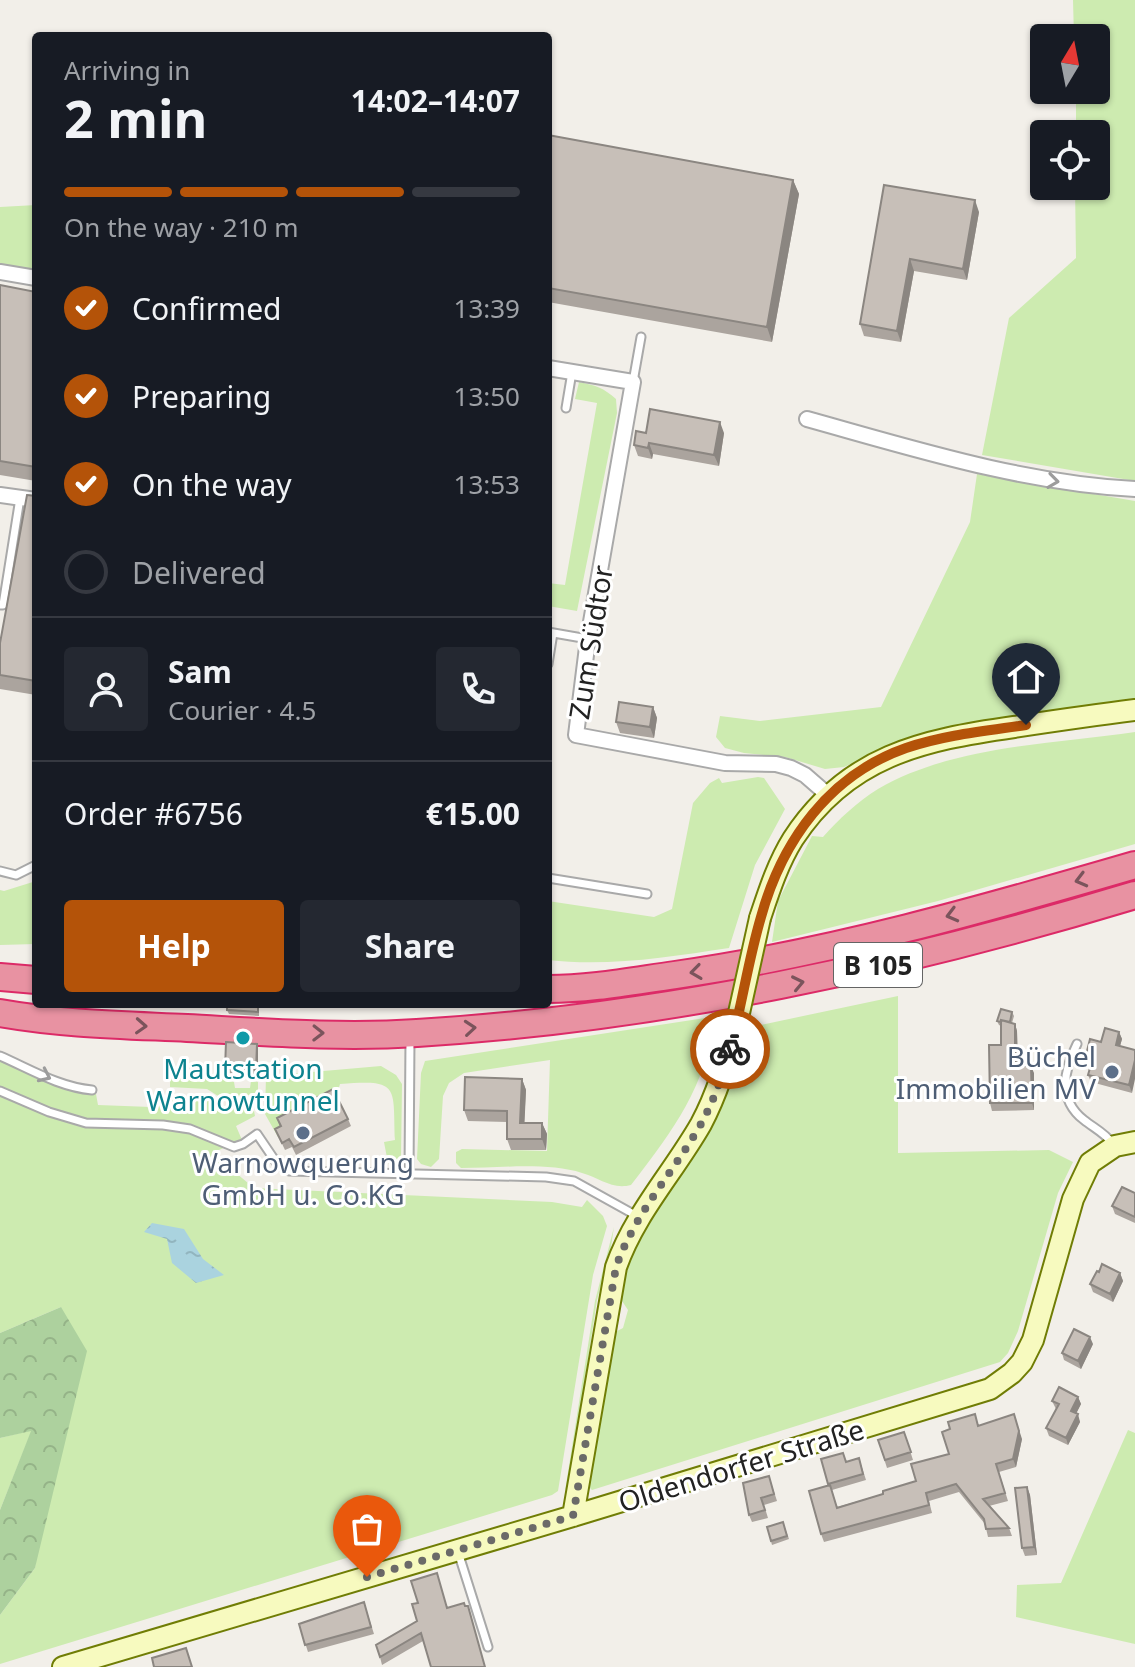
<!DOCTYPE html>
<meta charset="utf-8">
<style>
:root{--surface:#171b24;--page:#242831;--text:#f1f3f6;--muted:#9ea1a6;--line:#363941;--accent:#b45309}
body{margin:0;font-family:"Noto Sans",sans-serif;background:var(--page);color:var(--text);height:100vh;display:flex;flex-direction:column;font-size:30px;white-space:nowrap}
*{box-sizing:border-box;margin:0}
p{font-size:26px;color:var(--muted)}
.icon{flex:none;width:44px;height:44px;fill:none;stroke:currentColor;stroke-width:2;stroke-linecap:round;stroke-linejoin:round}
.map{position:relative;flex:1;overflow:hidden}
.sheet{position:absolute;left:32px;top:32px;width:520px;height:976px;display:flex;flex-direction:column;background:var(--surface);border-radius:8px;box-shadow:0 2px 6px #0004}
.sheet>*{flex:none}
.needle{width:52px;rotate:10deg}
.fabs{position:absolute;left:1030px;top:24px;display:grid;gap:16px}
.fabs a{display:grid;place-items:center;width:80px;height:80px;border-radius:8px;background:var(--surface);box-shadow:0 2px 6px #0004;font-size:40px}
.pin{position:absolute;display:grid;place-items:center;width:68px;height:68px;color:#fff;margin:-82px -34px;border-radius:50% 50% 50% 0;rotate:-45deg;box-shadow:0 0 8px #0007}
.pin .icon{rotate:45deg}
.courier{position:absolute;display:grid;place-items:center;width:80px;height:80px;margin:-40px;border:6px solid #b45309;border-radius:50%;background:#fff;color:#222;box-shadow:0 2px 10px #0007}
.headline em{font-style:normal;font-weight:700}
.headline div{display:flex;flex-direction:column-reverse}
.headline{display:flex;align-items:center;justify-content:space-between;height:136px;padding:0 32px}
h1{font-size:52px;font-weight:700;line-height:60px}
.bar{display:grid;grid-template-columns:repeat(4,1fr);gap:12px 8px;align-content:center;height:96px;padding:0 32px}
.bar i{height:10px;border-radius:6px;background:var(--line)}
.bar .active{background:var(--accent)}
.bar p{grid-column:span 4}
.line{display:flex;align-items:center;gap:20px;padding:0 32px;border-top:2px solid var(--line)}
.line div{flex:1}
.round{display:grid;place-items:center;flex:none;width:84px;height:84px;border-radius:8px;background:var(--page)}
ol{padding:0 32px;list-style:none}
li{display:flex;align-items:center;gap:24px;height:88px}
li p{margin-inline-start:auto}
li .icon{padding:8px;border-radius:50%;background:var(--accent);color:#fff;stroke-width:4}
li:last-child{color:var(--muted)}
li i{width:44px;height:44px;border:4px solid var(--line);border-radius:50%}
.action{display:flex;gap:16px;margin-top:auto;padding:16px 32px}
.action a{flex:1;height:92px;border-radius:8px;background:var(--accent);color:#fff;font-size:32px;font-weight:700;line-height:92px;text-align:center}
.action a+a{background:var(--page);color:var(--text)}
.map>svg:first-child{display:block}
.grass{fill:#cdebb0}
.forest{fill:url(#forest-crowns)}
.water{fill:url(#water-ripples)}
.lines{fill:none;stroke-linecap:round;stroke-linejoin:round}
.lane-casing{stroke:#a9a9a9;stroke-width:11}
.street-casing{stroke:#a9a9a9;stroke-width:18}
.secondary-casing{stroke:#707d05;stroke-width:24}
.highway-casing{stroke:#dc2a67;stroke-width:30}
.lane{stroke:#fff;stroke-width:7}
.street{stroke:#fff;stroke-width:14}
.secondary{stroke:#f7fabf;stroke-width:20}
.highway{stroke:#e892a2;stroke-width:26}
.secondary-bridge-casing{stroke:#707d05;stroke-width:24;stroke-linecap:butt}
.secondary-bridge{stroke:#f7fabf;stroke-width:20}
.wall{fill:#aba49e}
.shaded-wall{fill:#8b8681}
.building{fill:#c7bfb8;stroke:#8b8681;stroke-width:2}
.oneway{stroke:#9c9c9c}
.oneway2{stroke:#7b545c}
.done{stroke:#6b6a68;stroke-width:8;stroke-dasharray:0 14.4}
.route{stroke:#b45309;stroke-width:10}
.culture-dot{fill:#0f9aa8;stroke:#fff;stroke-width:3}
.service-dot{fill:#5c6f8a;stroke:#fff;stroke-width:3}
.labels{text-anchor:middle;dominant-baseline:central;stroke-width:6;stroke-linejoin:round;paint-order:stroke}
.shield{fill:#fff;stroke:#646464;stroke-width:2}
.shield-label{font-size:26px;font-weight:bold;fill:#222}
.street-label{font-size:28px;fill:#222;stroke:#fff}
.service-label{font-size:28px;fill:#4e5e75;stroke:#fff;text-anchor:end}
.culture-label{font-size:28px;fill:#0d838f;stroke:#fff}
</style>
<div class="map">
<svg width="1135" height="1667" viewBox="0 0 1135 1667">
<defs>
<pattern id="forest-crowns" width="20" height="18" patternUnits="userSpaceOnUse" patternTransform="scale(2)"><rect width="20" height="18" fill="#add19e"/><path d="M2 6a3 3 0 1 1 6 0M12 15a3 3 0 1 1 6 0" fill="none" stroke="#95b388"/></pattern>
<pattern id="water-ripples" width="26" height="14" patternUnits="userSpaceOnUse" patternTransform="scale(2)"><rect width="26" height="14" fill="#aad3df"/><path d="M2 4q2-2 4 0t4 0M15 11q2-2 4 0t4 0" fill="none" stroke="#92b5bf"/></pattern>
</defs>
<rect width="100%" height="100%" fill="#f2efe9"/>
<path class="grass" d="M 1073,0 L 1135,0 L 1135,481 L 982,455 L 1009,318 L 1076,258 L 1075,186 L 1096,186 L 1096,134 L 1076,134 L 1076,90 L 1096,90 L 1096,38 L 1074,38 Z
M 36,205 L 36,278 L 0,272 L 0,207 Z
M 579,382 C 595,385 604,388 616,399 L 617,413 L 577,611 L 548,606 L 548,583 L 565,585 L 597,403 L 575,399 Z
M 977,474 L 1135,501 L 1135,698 L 913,736 L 844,767 L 825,769 L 785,757 L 744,753 L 725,748 L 716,737 L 720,716 L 760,721 L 881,707 L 970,522 Z
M 1135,732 L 1135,844 L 938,901 L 772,942 L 778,901 L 812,836 L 823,837 C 839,819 857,802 878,789 C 951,746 1053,744 1135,732 Z
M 758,777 L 764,778 L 785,809 L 755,865 L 729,948 C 669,957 608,967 548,960 L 548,901 L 654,917 L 672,909 L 693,803 L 710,783 L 719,778 L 722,783 Z
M 36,881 L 36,944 L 0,945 L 0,890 L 4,891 Z
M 898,996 L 898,1153 L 1049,1150 L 1073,1162 L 1058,1193 L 1018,1331 L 1008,1353 L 1000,1362 L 592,1490 L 585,1483 L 611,1334 L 623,1328 L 628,1310 L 620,1298 L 629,1260 L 648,1221 L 720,1112 L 739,1054 L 745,1054 L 751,1027 Z
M 718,1016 C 702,1090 677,1126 631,1185 C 612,1190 600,1178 582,1173 C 548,1162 497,1168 461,1168 L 456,1163 L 456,1152 L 462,1149 L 547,1151 L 550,1060 L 464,1073 L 449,1083 L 443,1096 L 439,1159 L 431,1167 L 421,1164 L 417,1159 L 421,1073 L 425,1061 Z
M 0,1061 C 32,1075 61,1091 96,1094 L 98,1105 L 151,1107 L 156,1097 L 201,1096 L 202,1093 L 224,1106 L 254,1111 L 255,1116 L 236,1126 L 242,1140 L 212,1153 L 254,1188 L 552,1202 L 582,1207 L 587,1200 L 603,1216 L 607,1226 L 593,1275 L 558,1491 L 552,1495 L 0,1664 L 0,1615 L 35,1568 L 61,1307 L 0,1333 Z
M 381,1066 L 396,1075 L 402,1084 L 401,1159 L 395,1166 L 388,1163 L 384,1142 L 395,1140 C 393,1086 400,1079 340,1084 L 336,1097 L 278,1118 L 284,1134 L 278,1137 L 265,1114 L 266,1076 Z
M 170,1073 L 214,1074 L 224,1080 L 234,1082 L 235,1088 L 250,1088 L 251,1081 L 258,1082 L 258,1095 L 244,1095 L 243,1099 L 258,1100 L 257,1106 L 226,1101 L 207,1089 L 170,1087 Z
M 614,1227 L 610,1253 L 597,1300 L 570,1478 L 565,1491 L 595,1301 Z
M 32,1430 L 0,1510 L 0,1438 Z
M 1128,1430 L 1135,1433 L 1135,1644 L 1016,1617 L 1017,1585 L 1061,1583 Z"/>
<path class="forest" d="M 61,1307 L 87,1351 L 35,1568 L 0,1615 L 0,1510 L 31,1431 L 0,1438 L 0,1333 Z"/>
<path class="water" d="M 152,1223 L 184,1229 L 203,1259 L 224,1275 L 196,1283 L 172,1263 L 167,1239 L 144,1232 Z"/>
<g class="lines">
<g class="lane-casing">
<path id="lane" d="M 633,382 L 641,337
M 566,408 L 572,372
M 0,605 L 3,605 L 20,498
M 548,632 L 588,639
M 548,664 L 553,633
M 0,871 L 16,875 L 36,865
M 548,878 L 647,894
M 1077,1044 C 1064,1070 1057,1099 1084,1120 C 1094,1128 1105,1133 1113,1144
M 0,1056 C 30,1069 59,1087 92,1090
M 0,1091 L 49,1112 L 86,1123 L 163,1125 L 190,1129 L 234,1147 L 243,1144 L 257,1134 L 278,1165 L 289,1171 L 546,1177 L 574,1181 L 637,1216
M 409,1174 L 410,1039
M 458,1552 L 488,1647"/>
</g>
<g class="street-casing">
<path id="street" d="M 0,272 L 36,278
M 548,368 L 633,382 L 588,639 L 576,735 L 725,763 L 776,764 L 791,768 L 805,775 L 828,795
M 807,419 C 915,449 1022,483 1135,489
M 0,495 L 36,500"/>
</g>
<g class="secondary-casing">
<path id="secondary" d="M 760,918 C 769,891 778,863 793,839 C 847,756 922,740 1014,727 C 1054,721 1095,715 1135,710
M 573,1516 L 616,1267 C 635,1213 673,1173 701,1124 C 717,1094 726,1063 735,1031
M 63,1667 L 573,1516 L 990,1389 L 1012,1373 L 1022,1362 L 1033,1340 L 1073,1199 L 1090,1163 L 1115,1146 L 1135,1142"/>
</g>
<g class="highway-casing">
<path id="highway" d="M 0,977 L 36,980
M 548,989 C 591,989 632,981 675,975 C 830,953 984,909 1135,865
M 0,1013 C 62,1024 124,1025 187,1028 C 263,1032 341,1038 417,1033 C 662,1018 901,966 1135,895"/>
</g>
<use href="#lane" class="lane"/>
<use href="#street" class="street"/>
<use href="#secondary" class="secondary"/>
<use href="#highway" class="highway"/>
<g class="secondary-bridge-casing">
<path id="secondary-bridge" d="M 735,1031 L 760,918"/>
</g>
<use href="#secondary-bridge" class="secondary-bridge"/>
</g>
<path class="wall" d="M 548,135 L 793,180 L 799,194 L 772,342 L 548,302 Z
M 884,185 L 979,212 L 967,280 L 914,271 L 901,342 L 864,336 L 860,324 Z
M 0,285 L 36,292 L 36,481 L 0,475 Z
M 646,433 L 724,433 L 719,466 L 653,454 L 652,459 L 638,456 L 634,445 Z
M 36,496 L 36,695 L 0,689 L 0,643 Z
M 653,707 L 657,718 L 654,738 L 620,733 L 616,722 Z
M 259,1004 L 259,1016 L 229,1014 L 227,1010 Z
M 1012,1012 L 1014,1016 L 1012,1023 L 1015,1024 L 1017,1031 L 1018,1066 L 1034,1073 L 1034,1110 L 992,1111 L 990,1103 L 1001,1045 L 1001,1026 L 999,1025 L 997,1021 Z
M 1119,1032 L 1122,1039 L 1120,1046 L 1132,1093 L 1091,1082 L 1088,1075 L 1090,1067 L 1088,1067 L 1085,1059 L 1101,1042 Z
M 258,1048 L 258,1074 L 227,1073 L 225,1069 Z
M 522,1079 L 526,1090 L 524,1123 L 542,1123 L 547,1134 L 546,1150 L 511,1150 L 507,1139 L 507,1122 L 468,1121 L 464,1110 Z
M 277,1118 L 348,1119 L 351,1126 L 296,1155 L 292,1147 L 285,1150 L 275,1129 L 280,1127 Z
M 1135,1193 L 1135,1223 L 1115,1214 L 1112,1206 Z
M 1099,1272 L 1120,1273 L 1123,1281 L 1113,1302 L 1093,1292 L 1090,1284 Z
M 1093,1344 L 1081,1369 L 1064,1360 L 1062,1353 Z
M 1078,1397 L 1081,1404 L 1076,1413 L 1080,1422 L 1068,1445 L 1049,1436 L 1046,1428 L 1056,1409 L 1052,1401 Z
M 979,1426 L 1022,1439 L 1016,1467 L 999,1472 L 1008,1501 L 989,1506 L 1009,1528 L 1012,1536 L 988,1537 L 985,1524 L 959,1492 L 929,1501 L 932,1513 L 824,1542 L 821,1534 L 829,1486 L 821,1459 L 846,1462 L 859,1458 L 866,1480 L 832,1490 L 837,1507 L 883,1494 L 916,1481 L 949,1454 Z
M 904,1432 L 913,1460 L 887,1468 L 878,1440 Z
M 769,1476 L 777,1501 L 764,1505 L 768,1518 L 752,1522 L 749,1515 Z
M 1027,1487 L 1030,1495 L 1037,1555 L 1025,1556 L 1022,1548 Z
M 783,1522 L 789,1539 L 772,1545 L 767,1527 Z
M 437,1573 L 423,1641 L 382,1665 L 380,1657 L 417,1621 L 418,1603 Z
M 364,1602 L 374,1634 L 308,1652 L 299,1624 Z"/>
<path class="shaded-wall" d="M 793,180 L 799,194 L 772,342 L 767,327 Z
M 975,200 L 979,212 L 967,280 L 963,269 Z
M 910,259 L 914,271 L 901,342 L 897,331 Z
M 720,422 L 724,433 L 719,466 L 714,455 Z
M 649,443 L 653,454 L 652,459 L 648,448 Z
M 653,707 L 657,718 L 654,738 L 650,727 Z
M 1015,1024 L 1017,1031 L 1018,1073 L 1015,1066 Z
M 1119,1032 L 1122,1039 L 1118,1053 L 1116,1045 Z
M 257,1044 L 258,1048 L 258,1074 L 256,1070 Z
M 1135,1060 L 1135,1079 L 1132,1093 L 1129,1085 Z
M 1031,1066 L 1034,1073 L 1034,1110 L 1032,1103 Z
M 522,1079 L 526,1090 L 524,1134 L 520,1123 Z
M 542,1123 L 547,1134 L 546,1150 L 542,1139 Z
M 1120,1273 L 1123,1281 L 1113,1302 L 1110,1294 Z
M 1090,1337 L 1093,1344 L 1081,1369 L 1078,1361 Z
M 1078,1397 L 1081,1404 L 1074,1418 L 1071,1411 Z
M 1014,1414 L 1022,1439 L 1016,1467 L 1013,1459 Z
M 1078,1414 L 1080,1422 L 1068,1445 L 1066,1438 Z
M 1027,1487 L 1030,1495 L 1037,1555 L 1034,1547 Z"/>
<path class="building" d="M 548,135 L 793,180 L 767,327 L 548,288 Z
M 884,185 L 975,200 L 963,269 L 910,259 L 897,331 L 860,324 Z
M 0,285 L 36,292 L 36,467 L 0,461 Z
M 650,409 L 720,422 L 714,455 L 649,443 L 648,448 L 634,445 L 636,431 L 646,433 Z
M 27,495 L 36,496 L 36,681 L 0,675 L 0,643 Z
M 619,702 L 653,707 L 650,727 L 616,722 Z
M 227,1004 L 258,1004 L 258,1012 L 227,1010 Z
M 1001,1009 L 1012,1012 L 1010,1022 L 1001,1020 L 1001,1022 L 997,1021 Z
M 1001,1020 L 1015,1024 L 1015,1066 L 1031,1066 L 1032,1103 L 990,1103 L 989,1045 L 1001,1045 Z
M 1105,1028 L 1119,1032 L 1116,1045 L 1135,1050 L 1135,1060 L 1129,1085 L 1088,1075 L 1092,1061 L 1085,1059 L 1090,1039 L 1101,1042 Z
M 226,1042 L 257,1044 L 256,1070 L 225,1069 Z
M 465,1077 L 522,1079 L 520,1123 L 542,1123 L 542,1139 L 507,1139 L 507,1111 L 464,1110 Z
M 333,1089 L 348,1119 L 294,1147 L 289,1139 L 282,1143 L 275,1129 L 281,1126 L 277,1118 Z
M 1122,1187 L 1135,1193 L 1135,1217 L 1112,1206 Z
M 1102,1264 L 1120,1273 L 1110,1294 L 1090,1284 L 1097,1271 L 1099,1272 Z
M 1074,1329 L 1090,1337 L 1078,1361 L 1062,1353 Z
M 1059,1387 L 1078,1397 L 1071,1411 L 1078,1414 L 1066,1438 L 1046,1428 L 1059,1404 L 1052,1401 Z
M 975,1414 L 978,1426 L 1014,1414 L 1019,1431 L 1013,1459 L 996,1464 L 1005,1493 L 983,1499 L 1009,1528 L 986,1529 L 984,1519 L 956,1484 L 926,1493 L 929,1505 L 821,1534 L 809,1491 L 830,1485 L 837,1508 L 883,1494 L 883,1491 L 916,1481 L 911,1464 L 949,1454 L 942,1432 L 950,1429 L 948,1422 Z
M 904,1432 L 911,1452 L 885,1460 L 878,1440 Z
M 843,1453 L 846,1462 L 859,1458 L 863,1474 L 828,1484 L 821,1459 Z
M 769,1476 L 774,1494 L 761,1498 L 765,1510 L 749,1515 L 743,1483 Z
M 1027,1487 L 1034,1547 L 1022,1548 L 1015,1488 Z
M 783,1522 L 787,1536 L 771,1541 L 767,1527 Z
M 437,1573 L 447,1608 L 464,1603 L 465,1606 L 468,1606 L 485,1667 L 431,1667 L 421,1633 L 380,1657 L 376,1645 L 417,1621 L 412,1604 L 418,1603 L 411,1581 Z
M 364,1602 L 371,1627 L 305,1645 L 299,1624 Z
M 186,1648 L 192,1667 L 154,1667 L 152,1658 Z"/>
<defs><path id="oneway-chevron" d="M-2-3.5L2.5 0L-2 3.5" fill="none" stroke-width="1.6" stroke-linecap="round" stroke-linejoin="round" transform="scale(2)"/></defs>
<g class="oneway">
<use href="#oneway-chevron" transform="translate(1053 481) rotate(8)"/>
<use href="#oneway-chevron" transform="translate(45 1076) rotate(25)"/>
</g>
<g class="oneway2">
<use href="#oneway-chevron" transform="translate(1081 880) rotate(165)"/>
<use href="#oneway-chevron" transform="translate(952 915) rotate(165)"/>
<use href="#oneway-chevron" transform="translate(696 972) rotate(172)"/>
<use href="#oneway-chevron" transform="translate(798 983) rotate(-12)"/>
<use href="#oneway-chevron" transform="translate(141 1026) rotate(3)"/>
<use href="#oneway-chevron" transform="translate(470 1028) rotate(-5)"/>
<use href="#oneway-chevron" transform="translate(318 1033) rotate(1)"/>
</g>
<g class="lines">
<path class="done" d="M 367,1577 L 573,1516 L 616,1267 C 635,1213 673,1173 701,1124 C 714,1100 723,1075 730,1049"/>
<path class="route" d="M 730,1049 C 742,1005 748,961 761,917 C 782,841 829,775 906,748 C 944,735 985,731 1026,725"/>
</g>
<circle class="culture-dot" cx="243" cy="1038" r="8"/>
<g class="service-dot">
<circle cx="1112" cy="1072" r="8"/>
<circle cx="303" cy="1133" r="8"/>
</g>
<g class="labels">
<rect class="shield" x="834" y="943" width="88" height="44" rx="6"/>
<g class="shield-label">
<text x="878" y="965">B 105</text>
</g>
<g class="street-label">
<text transform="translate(590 642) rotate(-81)">Zum Südtor</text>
<text transform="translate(741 1465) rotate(-17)">Oldendorfer Straße</text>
</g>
<g class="service-label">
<text x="1096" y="1056">Büchel<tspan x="1096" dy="32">Immobilien MV</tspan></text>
<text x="303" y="1162" text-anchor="middle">Warnowquerung<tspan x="303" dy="32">GmbH u. Co.KG</tspan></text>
</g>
<g class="culture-label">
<text x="243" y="1068">Mautstation<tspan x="243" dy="32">Warnowtunnel</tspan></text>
</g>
</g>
</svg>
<div class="fabs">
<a><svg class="needle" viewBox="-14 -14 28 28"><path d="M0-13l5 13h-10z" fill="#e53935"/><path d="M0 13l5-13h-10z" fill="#9ea1a6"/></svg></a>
<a><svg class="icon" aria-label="locate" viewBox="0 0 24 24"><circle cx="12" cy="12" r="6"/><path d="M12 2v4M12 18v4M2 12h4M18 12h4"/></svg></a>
</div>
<div class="pin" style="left:367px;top:1577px;background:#ea580c"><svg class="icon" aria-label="bag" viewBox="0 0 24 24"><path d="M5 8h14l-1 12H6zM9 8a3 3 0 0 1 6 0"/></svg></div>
<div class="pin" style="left:1026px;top:725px;background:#1f2937"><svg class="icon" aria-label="home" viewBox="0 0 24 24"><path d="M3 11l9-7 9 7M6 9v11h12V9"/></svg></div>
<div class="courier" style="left:730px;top:1049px"><svg class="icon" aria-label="bike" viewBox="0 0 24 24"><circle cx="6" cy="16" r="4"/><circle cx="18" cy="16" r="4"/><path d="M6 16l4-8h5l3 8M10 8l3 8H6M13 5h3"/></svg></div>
<section class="sheet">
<div class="headline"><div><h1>2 min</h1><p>Arriving in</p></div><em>14:02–14:07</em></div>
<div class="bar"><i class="active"></i><i class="active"></i><i class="active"></i><i></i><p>On the way · 210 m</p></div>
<ol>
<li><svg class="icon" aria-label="check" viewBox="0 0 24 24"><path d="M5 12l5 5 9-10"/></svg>Confirmed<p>13:39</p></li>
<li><svg class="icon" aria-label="check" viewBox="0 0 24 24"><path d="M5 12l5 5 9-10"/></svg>Preparing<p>13:50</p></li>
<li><svg class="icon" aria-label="check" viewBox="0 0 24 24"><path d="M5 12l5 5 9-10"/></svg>On the way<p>13:53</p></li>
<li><i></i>Delivered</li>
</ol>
<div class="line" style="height:144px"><a class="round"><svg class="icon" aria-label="person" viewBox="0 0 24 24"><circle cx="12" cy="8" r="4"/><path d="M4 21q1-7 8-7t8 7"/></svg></a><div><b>Sam</b><p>Courier · 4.5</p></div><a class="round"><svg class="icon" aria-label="phone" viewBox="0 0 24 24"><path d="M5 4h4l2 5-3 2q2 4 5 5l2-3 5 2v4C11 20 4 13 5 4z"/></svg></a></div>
<div class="line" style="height:104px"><div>Order #6756</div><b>€15.00</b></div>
<div class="action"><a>Help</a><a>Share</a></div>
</section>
</div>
